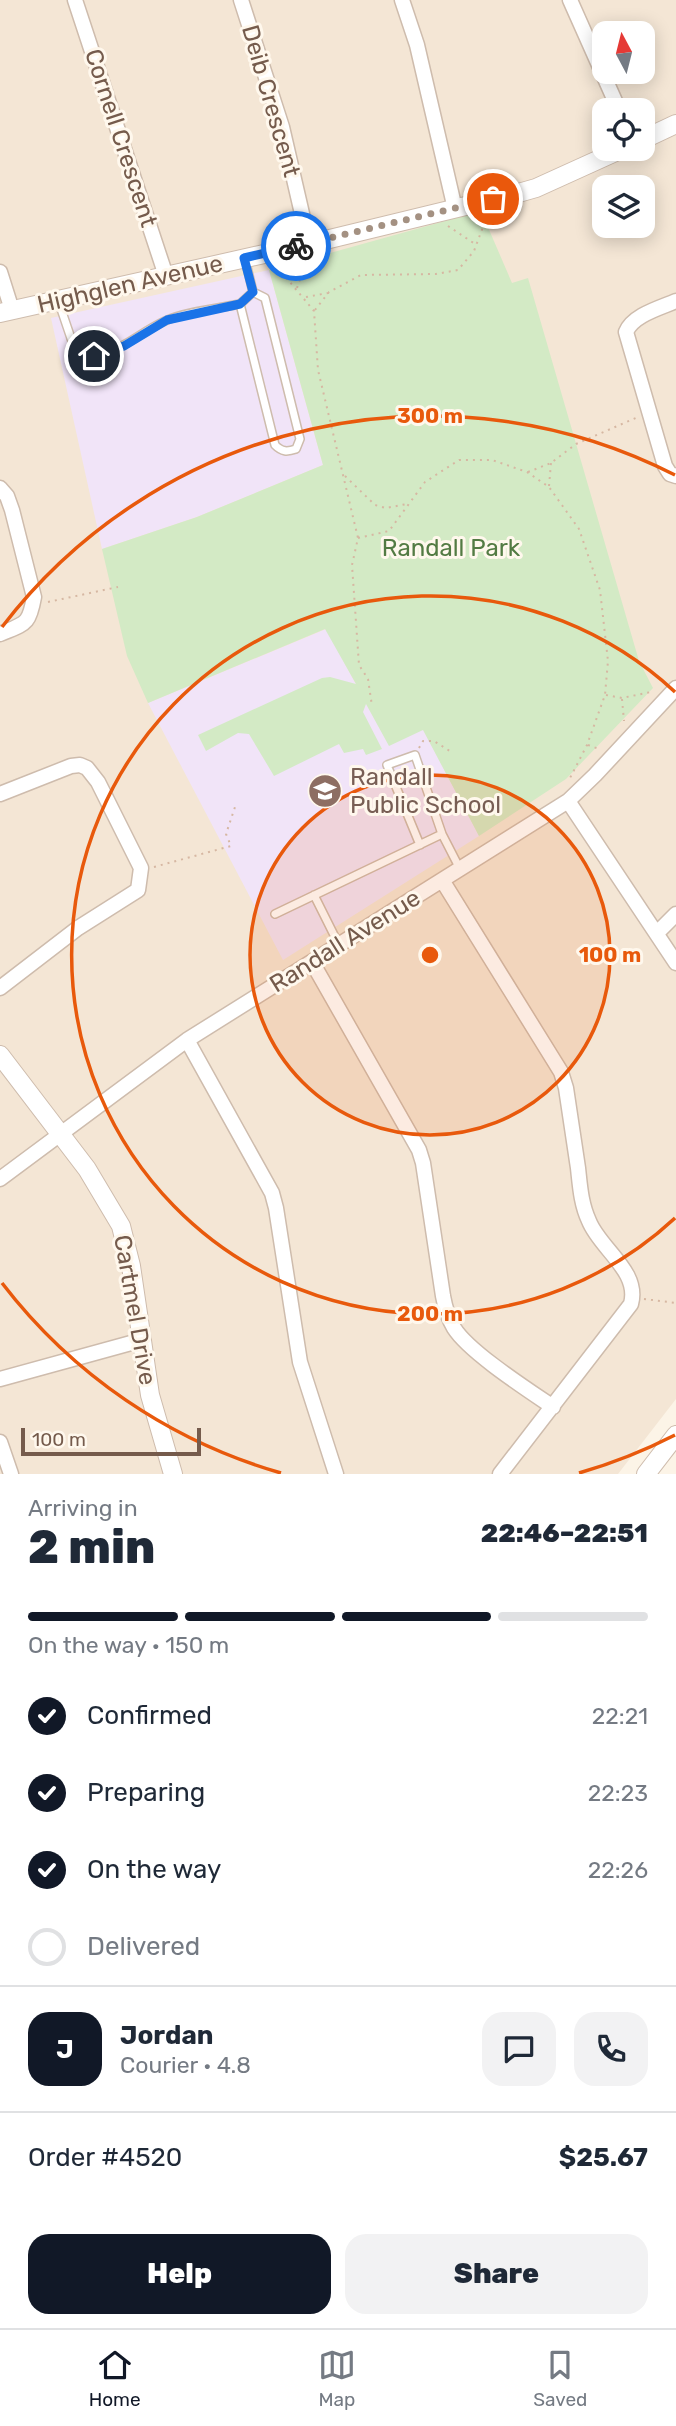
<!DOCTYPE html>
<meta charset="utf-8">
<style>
:root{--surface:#fff;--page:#f2f2f3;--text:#1f2937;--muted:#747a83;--line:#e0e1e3;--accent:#111827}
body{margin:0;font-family:Rubik,sans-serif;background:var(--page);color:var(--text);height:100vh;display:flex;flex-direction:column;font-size:26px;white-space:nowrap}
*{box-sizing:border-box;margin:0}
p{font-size:23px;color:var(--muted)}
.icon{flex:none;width:38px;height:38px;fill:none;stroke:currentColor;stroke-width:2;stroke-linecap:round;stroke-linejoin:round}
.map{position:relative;height:1474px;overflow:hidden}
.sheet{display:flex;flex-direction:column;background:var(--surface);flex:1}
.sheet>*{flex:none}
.needle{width:46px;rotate:353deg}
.tools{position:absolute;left:592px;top:21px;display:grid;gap:14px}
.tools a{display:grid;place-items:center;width:63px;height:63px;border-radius:14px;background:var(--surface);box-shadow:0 4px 18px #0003;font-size:35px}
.scale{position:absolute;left:21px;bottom:18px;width:180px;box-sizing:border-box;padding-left:7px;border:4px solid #755b4c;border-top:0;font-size:19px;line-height:24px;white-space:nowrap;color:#755b4c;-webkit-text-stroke:5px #fff8ed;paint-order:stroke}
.pin{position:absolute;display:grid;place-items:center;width:60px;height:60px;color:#fff;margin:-30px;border:4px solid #fff;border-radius:50%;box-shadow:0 2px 7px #0007}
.courier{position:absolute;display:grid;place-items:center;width:70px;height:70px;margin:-35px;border:5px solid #1a73e8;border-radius:50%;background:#fff;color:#222;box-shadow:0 2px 9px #0007}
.summary em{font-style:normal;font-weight:800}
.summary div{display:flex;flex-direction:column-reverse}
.summary{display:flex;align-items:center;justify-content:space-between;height:119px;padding:0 28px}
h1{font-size:46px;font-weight:800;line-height:52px}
.bar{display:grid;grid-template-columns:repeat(4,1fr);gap:10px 7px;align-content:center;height:84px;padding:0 28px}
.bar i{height:9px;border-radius:5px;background:var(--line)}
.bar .selected{background:var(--accent)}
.bar p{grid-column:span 4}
.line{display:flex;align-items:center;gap:18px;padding:0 28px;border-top:2px solid var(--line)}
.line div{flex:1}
.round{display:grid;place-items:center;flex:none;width:74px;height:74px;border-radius:21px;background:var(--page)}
ol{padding:0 28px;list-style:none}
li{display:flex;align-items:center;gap:21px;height:77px}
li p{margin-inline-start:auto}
li .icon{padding:7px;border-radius:50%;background:var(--accent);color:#fff;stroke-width:4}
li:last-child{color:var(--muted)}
li i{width:38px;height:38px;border:4px solid var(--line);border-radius:50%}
.primary-button{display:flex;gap:14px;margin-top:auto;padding:14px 28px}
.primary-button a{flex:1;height:80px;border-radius:21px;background:var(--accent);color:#fff;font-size:28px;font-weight:800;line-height:80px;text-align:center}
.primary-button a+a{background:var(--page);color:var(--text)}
.tab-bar{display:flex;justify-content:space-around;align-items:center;height:98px;border-top:2px solid var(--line);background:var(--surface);font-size:19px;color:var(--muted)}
.tab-bar a{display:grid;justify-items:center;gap:4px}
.tab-bar .selected{color:var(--accent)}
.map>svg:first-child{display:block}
.residential{fill:#f4e6d5;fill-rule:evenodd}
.education{fill:#f1e4f8}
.green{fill:#d3eac5}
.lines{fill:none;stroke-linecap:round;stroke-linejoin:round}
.service-casing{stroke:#cebcad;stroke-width:10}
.minor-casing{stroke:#cebcad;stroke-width:17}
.tertiary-casing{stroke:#cebcad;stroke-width:20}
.path{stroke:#d6b7a2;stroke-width:2;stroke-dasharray:2 5;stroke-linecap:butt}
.service{stroke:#fff;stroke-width:7}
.minor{stroke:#fff;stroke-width:14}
.tertiary{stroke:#fff;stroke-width:18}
.done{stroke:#a49182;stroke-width:7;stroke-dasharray:0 12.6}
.route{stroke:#1a73e8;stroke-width:9}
.ring{fill:none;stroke:#e8590c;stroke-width:3.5}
.labels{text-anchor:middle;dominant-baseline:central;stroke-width:6;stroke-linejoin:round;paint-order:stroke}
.street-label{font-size:24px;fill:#755b4c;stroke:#fff8ed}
.park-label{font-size:24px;fill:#537b43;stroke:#fff8ed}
.education-label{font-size:24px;fill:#785e54;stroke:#fff8ed;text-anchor:start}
.centre{fill:#e8590c;stroke:#fff8ed;stroke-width:3.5}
.ring-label{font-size:21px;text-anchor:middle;font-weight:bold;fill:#e8590c;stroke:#fff8ed;stroke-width:6;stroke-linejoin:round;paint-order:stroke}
</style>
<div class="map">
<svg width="676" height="1474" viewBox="0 0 676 1474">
<rect width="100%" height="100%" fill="#fcf4e7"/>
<path class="residential" d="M 0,0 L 676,0 L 676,1399 L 618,1474 L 0,1474 ZM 604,33 L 642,33 L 642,72 L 604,72 ZM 604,110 L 642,110 L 642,149 L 604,149 ZM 604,187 L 642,187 L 642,226 L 604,226 Z"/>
<path class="education" d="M 269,270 L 323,465 L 197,517 L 102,549 L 51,318 Z
M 326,629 L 389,745 L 423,729 L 479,836 L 283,960 L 148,703 Z"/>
<path class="green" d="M 481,211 L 512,283 L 528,278 L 639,661 L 653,688 L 566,779 L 479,836 L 423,730 L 389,746 L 366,704 L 363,712 L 382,749 L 366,755 L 363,749 L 344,753 L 339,744 L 274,776 L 249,734 L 238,733 L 206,751 L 198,735 L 322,678 L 330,677 L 356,684 L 325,629 L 148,703 L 127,656 L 102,549 L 197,517 L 323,465 L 269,270 Z"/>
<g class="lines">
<g class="service-casing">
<path id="service" d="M 245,259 L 253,292 L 240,304 L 275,445 C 282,452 287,452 296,449 L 300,439 L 265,298 L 253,292
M 58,300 L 76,353 C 117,360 132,336 165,321 C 184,312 219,308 240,304
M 420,845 L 387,765 L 415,755 L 442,834
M 314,895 L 339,945
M 275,914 L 442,834 L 460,869"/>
</g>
<g class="minor-casing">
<path id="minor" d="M 75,0 L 166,276
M 241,0 L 282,127 L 309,244
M 402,0 L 417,45 L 455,209
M 570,0 L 619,110
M 0,272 L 12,310
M 676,301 C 660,308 633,315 626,332 L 665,466 L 670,474 L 676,476
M 0,488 L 7,496 L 12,510 L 34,597 C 29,625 26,623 0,634
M 0,794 L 71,766 L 80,765 L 87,768 L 98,782 L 141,868 L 138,890 L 78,928 L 0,988
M 568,801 L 676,963
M 442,880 L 561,1072 L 566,1088 C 570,1114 574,1141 578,1168 C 580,1186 581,1204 589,1221 C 600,1249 640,1271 631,1304 L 500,1474
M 657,933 L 676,914
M 312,962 L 419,1150 L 423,1163 L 443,1296 C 445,1307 448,1318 454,1328 C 469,1352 528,1390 553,1407
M 187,1040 L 272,1193 L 276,1208 L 300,1362 L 336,1474
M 0,1179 L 187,1040 L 568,801 L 595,775 L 676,688
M 0,1379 L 142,1340
M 0,1442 L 11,1474"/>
</g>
<g class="tertiary-casing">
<path id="tertiary" d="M 642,140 L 676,124
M 0,313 L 309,244 L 515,194 L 536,188 L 622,149
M 0,1055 L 87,1169 L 121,1226 L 131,1266 L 150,1395 L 173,1474
M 646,1474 L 676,1435"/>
</g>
<path class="path" d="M 448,226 L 475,244
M 280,265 L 284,275 L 314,311 L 318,370 L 358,538 L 352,565 L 359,665 L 368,679 L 372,706
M 297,288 L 306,261
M 306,297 L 328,293
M 315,310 L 329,292 L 361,275 L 436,274 L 458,270 L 474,251 L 487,216
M 528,472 L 551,463 L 576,444 L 638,417
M 345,476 L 375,505 L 386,508 L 407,504
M 549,486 L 551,463
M 358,538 L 389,531 L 425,482 L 459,460 L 492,460 L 527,472 L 549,487 L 579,529 L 600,590 L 608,661 L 605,695 L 587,745 L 570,778
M 48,602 L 118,587
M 606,695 L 622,698 L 651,692
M 622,699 L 624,721
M 588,745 L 599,749
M 419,748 L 423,741 L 434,741 L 453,753
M 154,867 L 231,846 L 226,834 L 235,807
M 644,1299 L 676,1303"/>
<use href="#service" class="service"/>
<use href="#minor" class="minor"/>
<use href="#tertiary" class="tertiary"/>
</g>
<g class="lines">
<path class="done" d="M 296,246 L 493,199"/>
<path class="route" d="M 94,356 L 124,346 L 167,320 L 240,304 L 253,292 L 244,258 L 296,246"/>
</g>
<circle cx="430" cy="955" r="180" fill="#e8590c" fill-opacity=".12"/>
<g class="ring">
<circle cx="430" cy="955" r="180"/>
<path d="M675 1218A359 359 0 1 1 675 692"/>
<path d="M675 1435A539 539 0 0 1 579 1473M281 1473A539 539 0 0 1 2 1283M2 627A539 539 0 0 1 675 475"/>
</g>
<defs>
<g id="school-disc" transform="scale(1.75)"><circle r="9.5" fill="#8d6e63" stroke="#fff8ed"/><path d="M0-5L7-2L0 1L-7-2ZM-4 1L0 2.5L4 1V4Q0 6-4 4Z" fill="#fff"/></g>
</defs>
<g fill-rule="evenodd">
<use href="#school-disc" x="325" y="791"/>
</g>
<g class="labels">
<g class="street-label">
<text transform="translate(271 101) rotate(74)">Deib Crescent</text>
<text transform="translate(121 138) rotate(72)">Cornell Crescent</text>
<text transform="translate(130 284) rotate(-13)">Highglen Avenue</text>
<text transform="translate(345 941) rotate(-32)">Randall Avenue</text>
<text transform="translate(135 1310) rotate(80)">Cartmel Drive</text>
</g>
<g class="park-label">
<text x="451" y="548">Randall Park</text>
</g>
<g class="education-label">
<text x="350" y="777">Randall<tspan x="350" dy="28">Public School</tspan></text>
</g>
</g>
<circle cx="430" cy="955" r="10" class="centre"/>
<g class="ring-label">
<text x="430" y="423">300 m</text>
<text x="610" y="962">100 m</text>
<text x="430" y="1321">200 m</text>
</g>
</svg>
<div class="tools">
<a><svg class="needle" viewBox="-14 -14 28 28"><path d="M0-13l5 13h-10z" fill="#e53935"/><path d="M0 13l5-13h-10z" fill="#747a83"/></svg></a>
<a><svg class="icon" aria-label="locate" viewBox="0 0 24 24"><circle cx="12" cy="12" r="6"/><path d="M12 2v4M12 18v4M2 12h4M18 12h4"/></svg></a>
<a><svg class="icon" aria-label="layers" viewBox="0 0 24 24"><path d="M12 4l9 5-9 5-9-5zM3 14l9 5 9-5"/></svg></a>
</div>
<div class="scale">100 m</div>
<div class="pin" style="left:493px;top:199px;background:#ea580c"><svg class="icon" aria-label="bag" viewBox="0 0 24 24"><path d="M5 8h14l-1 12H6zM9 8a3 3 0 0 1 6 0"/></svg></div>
<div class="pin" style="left:94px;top:356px;background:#1f2937"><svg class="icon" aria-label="home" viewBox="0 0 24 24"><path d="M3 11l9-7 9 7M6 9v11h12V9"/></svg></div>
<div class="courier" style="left:296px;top:246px"><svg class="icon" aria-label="bike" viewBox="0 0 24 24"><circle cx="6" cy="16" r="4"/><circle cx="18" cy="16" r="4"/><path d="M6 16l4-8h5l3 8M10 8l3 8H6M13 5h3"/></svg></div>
</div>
<section class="sheet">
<div class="summary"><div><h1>2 min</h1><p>Arriving in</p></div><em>22:46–22:51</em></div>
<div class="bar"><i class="selected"></i><i class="selected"></i><i class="selected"></i><i></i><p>On the way · 150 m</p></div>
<ol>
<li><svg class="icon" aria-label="check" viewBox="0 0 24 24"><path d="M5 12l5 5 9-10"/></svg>Confirmed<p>22:21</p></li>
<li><svg class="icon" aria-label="check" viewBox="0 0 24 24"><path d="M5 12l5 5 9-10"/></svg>Preparing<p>22:23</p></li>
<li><svg class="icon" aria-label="check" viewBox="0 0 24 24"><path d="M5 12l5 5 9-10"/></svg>On the way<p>22:26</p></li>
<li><i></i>Delivered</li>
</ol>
<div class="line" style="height:126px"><b class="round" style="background:var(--accent);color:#fff">J</b><div><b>Jordan</b><p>Courier · 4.8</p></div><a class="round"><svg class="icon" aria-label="chat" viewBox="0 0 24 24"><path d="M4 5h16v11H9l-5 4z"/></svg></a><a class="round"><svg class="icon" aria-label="phone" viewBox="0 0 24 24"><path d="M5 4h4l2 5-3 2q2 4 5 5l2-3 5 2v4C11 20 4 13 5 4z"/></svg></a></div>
<div class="line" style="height:91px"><div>Order #4520</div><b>$25.67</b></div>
<div class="primary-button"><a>Help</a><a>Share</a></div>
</section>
<nav class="tab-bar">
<a class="selected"><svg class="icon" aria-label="home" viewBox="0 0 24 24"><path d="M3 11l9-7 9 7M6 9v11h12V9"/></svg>Home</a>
<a><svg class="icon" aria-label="map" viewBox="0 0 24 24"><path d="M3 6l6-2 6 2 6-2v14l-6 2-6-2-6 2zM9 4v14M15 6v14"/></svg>Map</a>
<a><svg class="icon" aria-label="saved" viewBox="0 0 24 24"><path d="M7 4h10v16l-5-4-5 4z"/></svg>Saved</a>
</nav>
